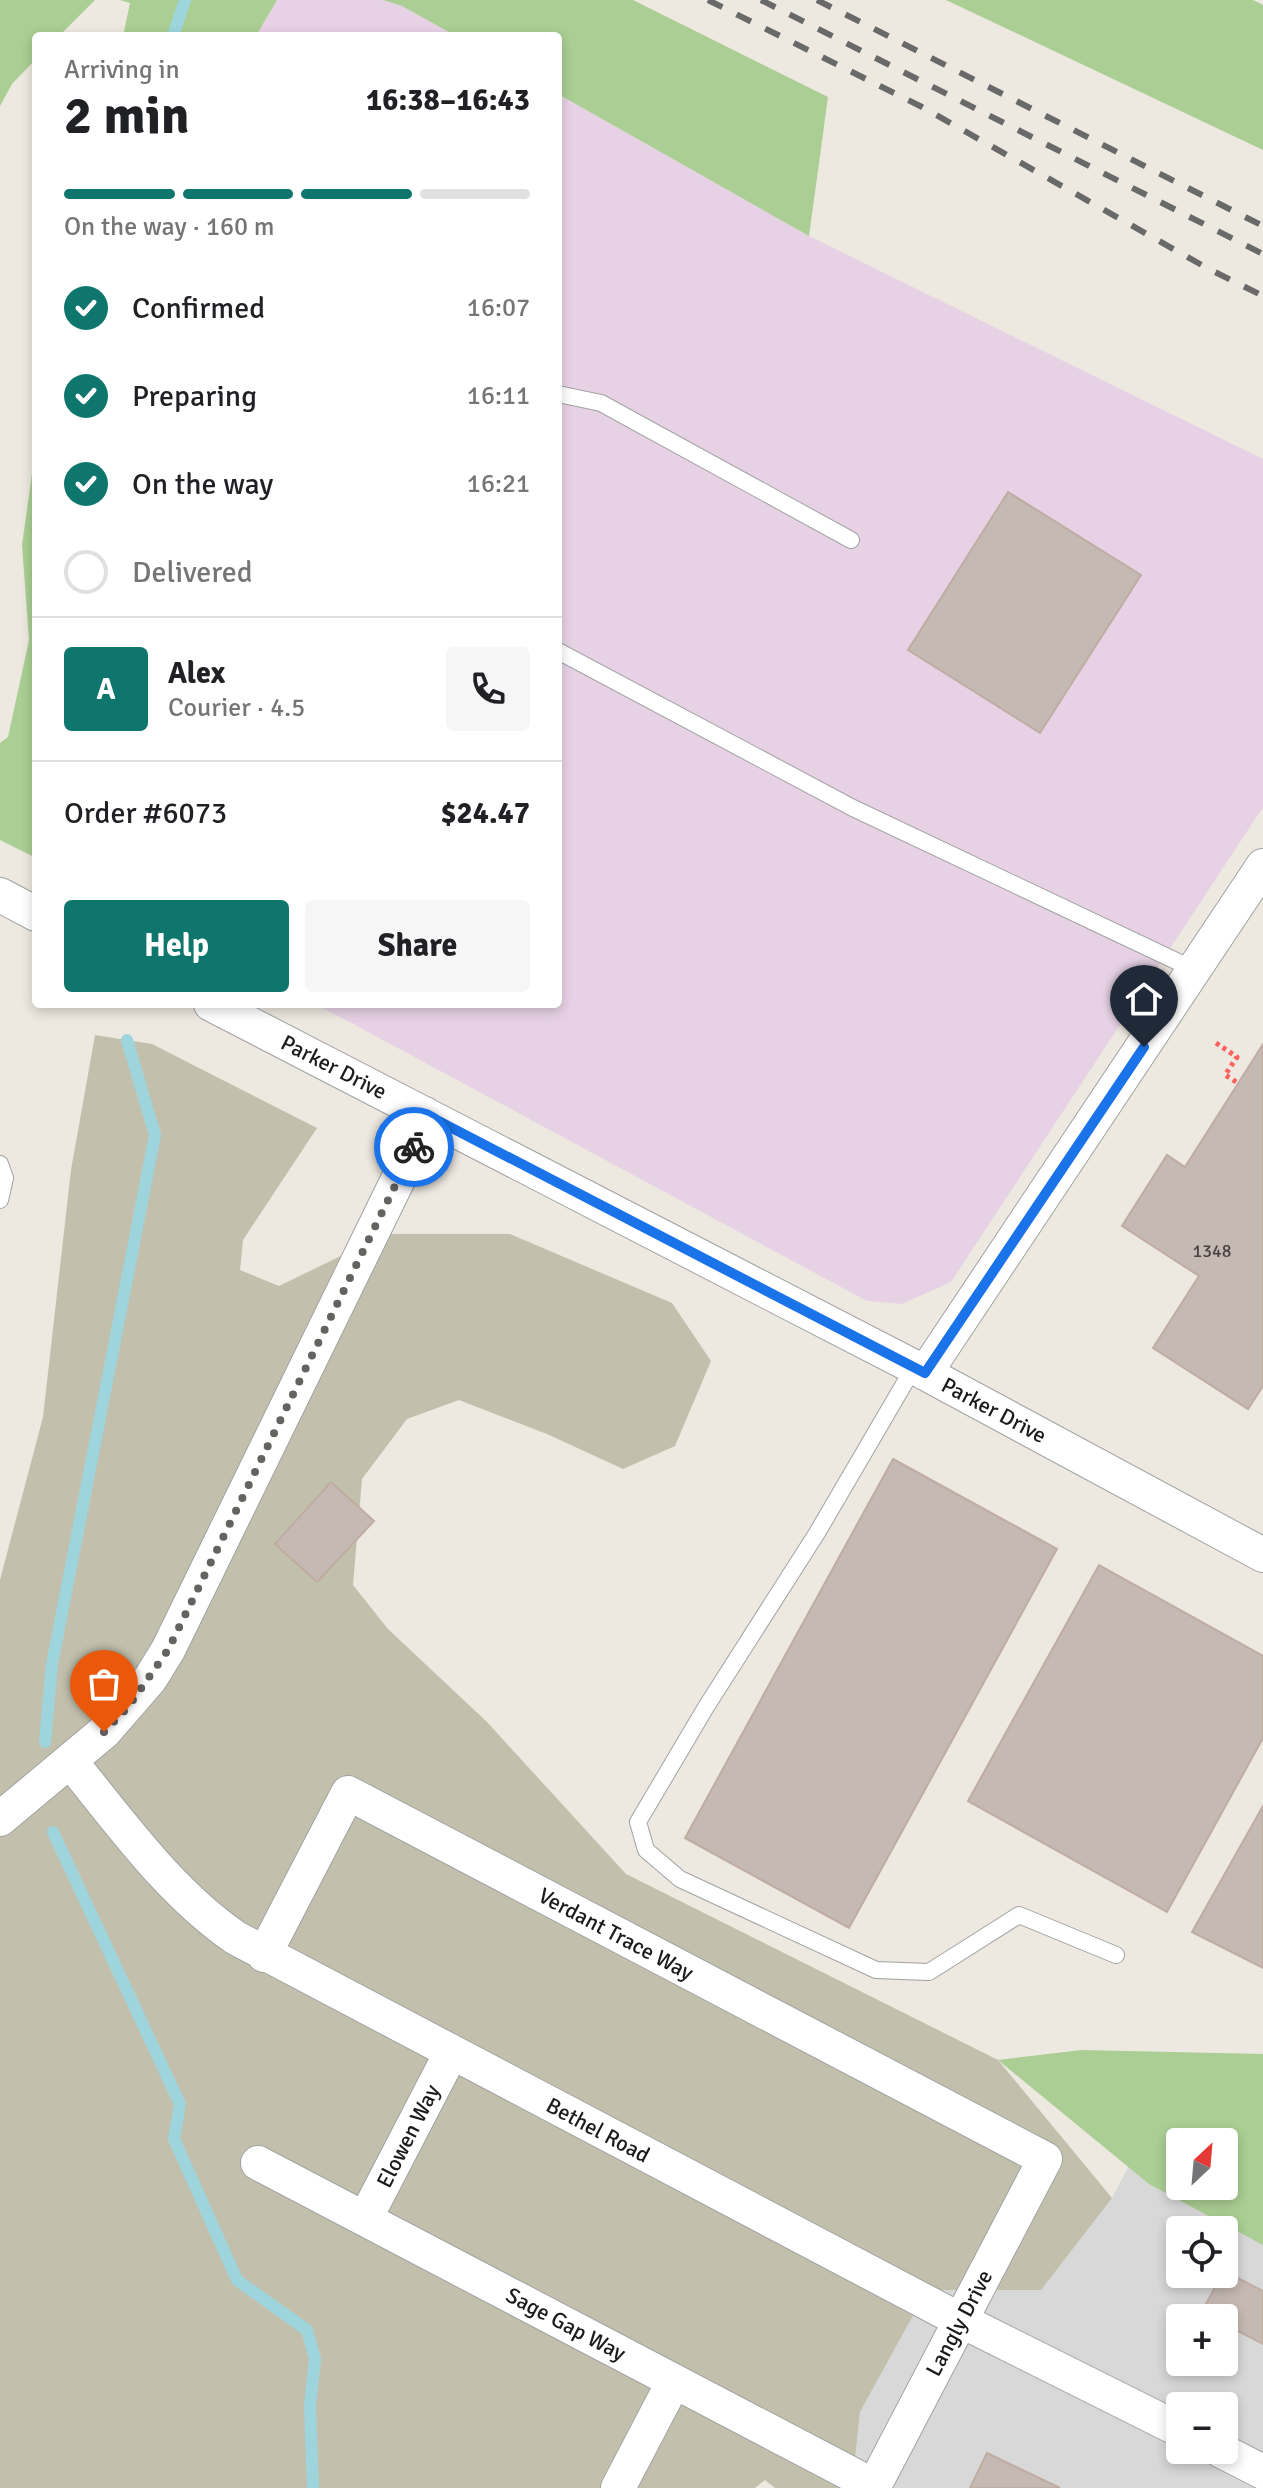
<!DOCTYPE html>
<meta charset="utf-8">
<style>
:root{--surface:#fff;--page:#f6f6f6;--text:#202124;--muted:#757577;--line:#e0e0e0;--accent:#0f766e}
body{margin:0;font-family:Signika,sans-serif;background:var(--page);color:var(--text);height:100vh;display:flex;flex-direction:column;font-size:30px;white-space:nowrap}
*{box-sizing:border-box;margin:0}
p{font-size:26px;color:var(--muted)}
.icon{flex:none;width:44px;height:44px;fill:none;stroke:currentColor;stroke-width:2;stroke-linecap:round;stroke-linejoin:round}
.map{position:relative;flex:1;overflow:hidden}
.panel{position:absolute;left:32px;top:32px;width:530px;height:976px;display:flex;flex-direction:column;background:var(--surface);border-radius:8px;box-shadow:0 4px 12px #0003}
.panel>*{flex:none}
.needle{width:52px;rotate:26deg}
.buttons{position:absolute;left:1166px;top:2128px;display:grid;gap:16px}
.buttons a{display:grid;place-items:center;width:72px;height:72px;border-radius:8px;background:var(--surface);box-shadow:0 4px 12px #0003;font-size:40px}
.pin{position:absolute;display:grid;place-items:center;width:68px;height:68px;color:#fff;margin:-82px -34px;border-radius:50% 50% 50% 0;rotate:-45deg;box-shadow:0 0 8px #0007}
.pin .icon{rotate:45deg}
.courier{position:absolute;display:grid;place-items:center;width:80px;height:80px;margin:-40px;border:6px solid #1a73e8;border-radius:50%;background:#fff;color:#222;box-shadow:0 2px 10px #0007}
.headline em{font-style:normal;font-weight:700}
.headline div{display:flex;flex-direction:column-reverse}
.headline{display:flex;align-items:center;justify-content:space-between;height:136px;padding:0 32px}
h1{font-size:52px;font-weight:700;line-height:60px}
.bar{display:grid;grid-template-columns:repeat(4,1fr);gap:12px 8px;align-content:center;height:96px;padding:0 32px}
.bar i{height:10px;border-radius:6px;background:var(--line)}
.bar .on{background:var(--accent)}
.bar p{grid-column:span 4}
.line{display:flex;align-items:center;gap:20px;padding:0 32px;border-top:2px solid var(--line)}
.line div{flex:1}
.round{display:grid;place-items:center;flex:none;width:84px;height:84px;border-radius:8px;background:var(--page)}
ol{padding:0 32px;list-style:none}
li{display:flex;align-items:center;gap:24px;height:88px}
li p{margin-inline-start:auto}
li .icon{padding:8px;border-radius:50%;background:var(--accent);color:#fff;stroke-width:4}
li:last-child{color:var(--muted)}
li i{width:44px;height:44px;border:4px solid var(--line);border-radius:50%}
.cta{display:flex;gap:16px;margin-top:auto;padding:16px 32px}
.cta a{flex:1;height:92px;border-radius:8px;background:var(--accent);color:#fff;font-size:32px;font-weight:700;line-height:92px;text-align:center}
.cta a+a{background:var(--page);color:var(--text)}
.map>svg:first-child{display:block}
.residential{fill:#d9d8d8;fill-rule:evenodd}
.industrial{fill:#e7d2e5}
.construction{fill:#c2c0ac}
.forest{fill:#aace93;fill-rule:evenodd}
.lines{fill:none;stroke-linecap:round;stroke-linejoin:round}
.stream{stroke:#9ed5dd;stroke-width:12}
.building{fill:#c5b9b3;stroke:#bfaca2;stroke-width:2}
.lane-casing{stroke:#a2a2a2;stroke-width:18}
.street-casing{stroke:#a2a2a2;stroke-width:36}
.path{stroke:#fe6260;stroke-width:5;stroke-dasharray:4 4;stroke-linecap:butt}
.lane{stroke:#fff;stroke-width:16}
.street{stroke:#fff;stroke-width:34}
.rail{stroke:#696969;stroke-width:6;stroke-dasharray:16 16;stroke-linecap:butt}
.done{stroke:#646360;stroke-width:8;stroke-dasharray:0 14.4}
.route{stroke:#1a73e8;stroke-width:10}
.labels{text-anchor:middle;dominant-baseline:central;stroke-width:6;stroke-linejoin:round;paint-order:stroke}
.number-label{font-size:18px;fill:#464241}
.street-label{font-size:22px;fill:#1b1b1b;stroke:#fff}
</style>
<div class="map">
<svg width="1263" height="2488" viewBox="0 0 1263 2488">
<rect width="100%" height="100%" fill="#ede8e0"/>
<path class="residential" d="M 1154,2118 L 1180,2142 L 1180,2186 L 1224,2186 L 1263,2174 L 1263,2488 L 852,2488 L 860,2412 L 927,2289 L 1112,2198 ZM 1180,2230 L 1224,2230 L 1224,2274 L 1180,2274 ZM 1180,2318 L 1224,2318 L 1224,2362 L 1180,2362 ZM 1180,2406 L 1224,2406 L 1224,2450 L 1180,2450 Z"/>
<path class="industrial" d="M 277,0 L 383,0 L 402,6 L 456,36 L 256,36 Z
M 558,94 L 809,236 L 1263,459 L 1263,807 L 951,1282 L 902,1304 L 867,1301 L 316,1004 L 558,1004 Z"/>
<path class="construction" d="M 95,1035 L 152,1044 L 317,1128 L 243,1240 L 240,1270 L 279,1286 L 386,1234 L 510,1234 L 672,1303 L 711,1361 L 675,1446 L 623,1469 L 547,1434 L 459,1400 L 407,1419 L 362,1479 L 353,1585 L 388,1629 L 487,1722 L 626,1874 L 998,2060 L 1112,2198 L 1041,2290 L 927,2290 L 860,2412 L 852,2488 L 775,2488 L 765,2480 L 755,2488 L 0,2488 L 0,1580 L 43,1417 L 71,1170 Z"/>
<path class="forest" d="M 0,0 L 95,0 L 59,36 L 36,36 L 36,59 L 12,84 L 0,106 Z
M 120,0 L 277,0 L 256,36 L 123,36 L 130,3 Z
M 383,0 L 633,0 L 828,97 L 809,236 L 558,94 L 558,36 L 456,36 L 402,6 Z
M 946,0 L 1253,0 L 1263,5 L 1263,150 Z
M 36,445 L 36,858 L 0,840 L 0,743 L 8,737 L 29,640 L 22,545 Z
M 1081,2050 L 1263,2054 L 1263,2245 L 1149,2184 L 998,2060 ZM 1224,2142 L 1224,2186 L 1180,2186 L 1180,2142 Z"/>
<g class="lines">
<path class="stream" d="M 173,36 L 185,0
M 45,1742 L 52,1664 L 155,1135 L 127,1040
M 53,1832 L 180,2104 L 174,2139 L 237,2280 L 307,2330 L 315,2359 L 310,2406 L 313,2488"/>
</g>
<path class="building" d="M 1008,492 L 1141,575 L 1040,733 L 908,650 Z
M 1263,1044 L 1263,1386 L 1248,1409 L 1153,1348 L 1199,1276 L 1122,1226 L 1167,1155 L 1185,1167 Z
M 893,1459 L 1057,1549 L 849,1928 L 685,1838 Z
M 331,1482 L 374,1521 L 317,1582 L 275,1544 Z
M 1099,1565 L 1263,1656 L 1263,1738 L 1167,1912 L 968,1801 Z
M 1263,1806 L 1263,1968 L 1192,1932 Z
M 1224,2271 L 1263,2291 L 1263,2344 L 1224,2324 L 1224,2318 L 1211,2318 L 1201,2313 Z
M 987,2453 L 1060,2488 L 970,2488 Z"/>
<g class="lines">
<g class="lane-casing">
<path id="lane" d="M 558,394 L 601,403 L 851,540
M 558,651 L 853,808 L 1195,970
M 0,1164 L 5,1178 L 0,1200
M 914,1367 L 817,1533 L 706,1707 L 638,1822 L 646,1850 L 680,1879 L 876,1970 L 929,1972 L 1019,1915 L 1116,1955"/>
</g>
<g class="street-casing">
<path id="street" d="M 0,895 L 36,914
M 211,1004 L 914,1367 L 1263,1555
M 925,1373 L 1263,866
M 70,1761 C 121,1823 169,1892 236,1938 L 960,2320 L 1180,2430
M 0,1819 L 104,1732 L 150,1679 L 168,1650 L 412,1151 L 425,1114
M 264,1955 L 348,1793 L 1045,2159 L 873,2488
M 258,2163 L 874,2486
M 365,2219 L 451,2053
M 1220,2450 L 1263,2472
M 618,2488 L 674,2381"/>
</g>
<path class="path" d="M 1216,1043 L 1237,1057 L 1225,1075 L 1238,1083"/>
<use href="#lane" class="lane"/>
<use href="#street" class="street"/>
<path class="rail" d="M 708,0 L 922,107 L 1207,268 L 1263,296
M 761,0 L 1263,254
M 817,0 L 1263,226"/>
</g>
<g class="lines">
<path class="done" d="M 104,1732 L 128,1707 L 168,1650 L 414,1147"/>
<path class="route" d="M 414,1147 L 425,1114 L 925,1373 L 1144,1047"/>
</g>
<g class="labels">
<g class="number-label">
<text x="1212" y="1251">1348</text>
</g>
<g class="street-label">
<text transform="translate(334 1067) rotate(27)">Parker Drive</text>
<text transform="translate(994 1410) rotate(28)">Parker Drive</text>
<text transform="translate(616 1934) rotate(28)">Verdant Trace Way</text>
<text transform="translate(598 2130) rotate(28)">Bethel Road</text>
<text transform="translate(408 2136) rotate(-63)">Elowen Way</text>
<text transform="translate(959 2323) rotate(-62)">Langly Drive</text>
<text transform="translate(566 2324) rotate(28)">Sage Gap Way</text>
</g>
</g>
</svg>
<div class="buttons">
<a><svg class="needle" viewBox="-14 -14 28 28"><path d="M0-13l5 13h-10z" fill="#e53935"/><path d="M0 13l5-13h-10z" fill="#757577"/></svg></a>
<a><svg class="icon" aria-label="locate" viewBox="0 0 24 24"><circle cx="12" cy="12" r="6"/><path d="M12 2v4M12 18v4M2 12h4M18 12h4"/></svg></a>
<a>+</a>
<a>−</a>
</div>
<div class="pin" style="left:104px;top:1732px;background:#ea580c"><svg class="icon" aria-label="bag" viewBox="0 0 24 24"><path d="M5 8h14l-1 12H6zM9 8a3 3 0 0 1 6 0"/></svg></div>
<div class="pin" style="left:1144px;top:1047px;background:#1f2937"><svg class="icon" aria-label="home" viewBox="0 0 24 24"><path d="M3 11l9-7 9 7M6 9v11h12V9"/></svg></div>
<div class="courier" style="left:414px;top:1147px"><svg class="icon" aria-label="bike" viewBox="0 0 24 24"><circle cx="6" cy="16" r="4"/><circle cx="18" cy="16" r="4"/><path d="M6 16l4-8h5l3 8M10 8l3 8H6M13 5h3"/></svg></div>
<section class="panel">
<div class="headline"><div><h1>2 min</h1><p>Arriving in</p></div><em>16:38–16:43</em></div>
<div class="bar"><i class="on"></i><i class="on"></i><i class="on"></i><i></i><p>On the way · 160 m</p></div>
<ol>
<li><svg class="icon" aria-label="check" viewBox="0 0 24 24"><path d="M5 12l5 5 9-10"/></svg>Confirmed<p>16:07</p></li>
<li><svg class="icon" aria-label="check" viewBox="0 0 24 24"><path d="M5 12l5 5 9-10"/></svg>Preparing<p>16:11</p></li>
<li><svg class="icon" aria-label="check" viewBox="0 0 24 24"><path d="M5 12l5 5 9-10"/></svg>On the way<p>16:21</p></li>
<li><i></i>Delivered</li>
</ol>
<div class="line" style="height:144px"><b class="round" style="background:var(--accent);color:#fff">A</b><div><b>Alex</b><p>Courier · 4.5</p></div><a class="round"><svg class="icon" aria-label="phone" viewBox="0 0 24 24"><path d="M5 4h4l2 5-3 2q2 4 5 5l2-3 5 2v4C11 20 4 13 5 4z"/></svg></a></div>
<div class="line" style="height:104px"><div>Order #6073</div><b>$24.47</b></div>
<div class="cta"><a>Help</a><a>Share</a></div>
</section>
</div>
